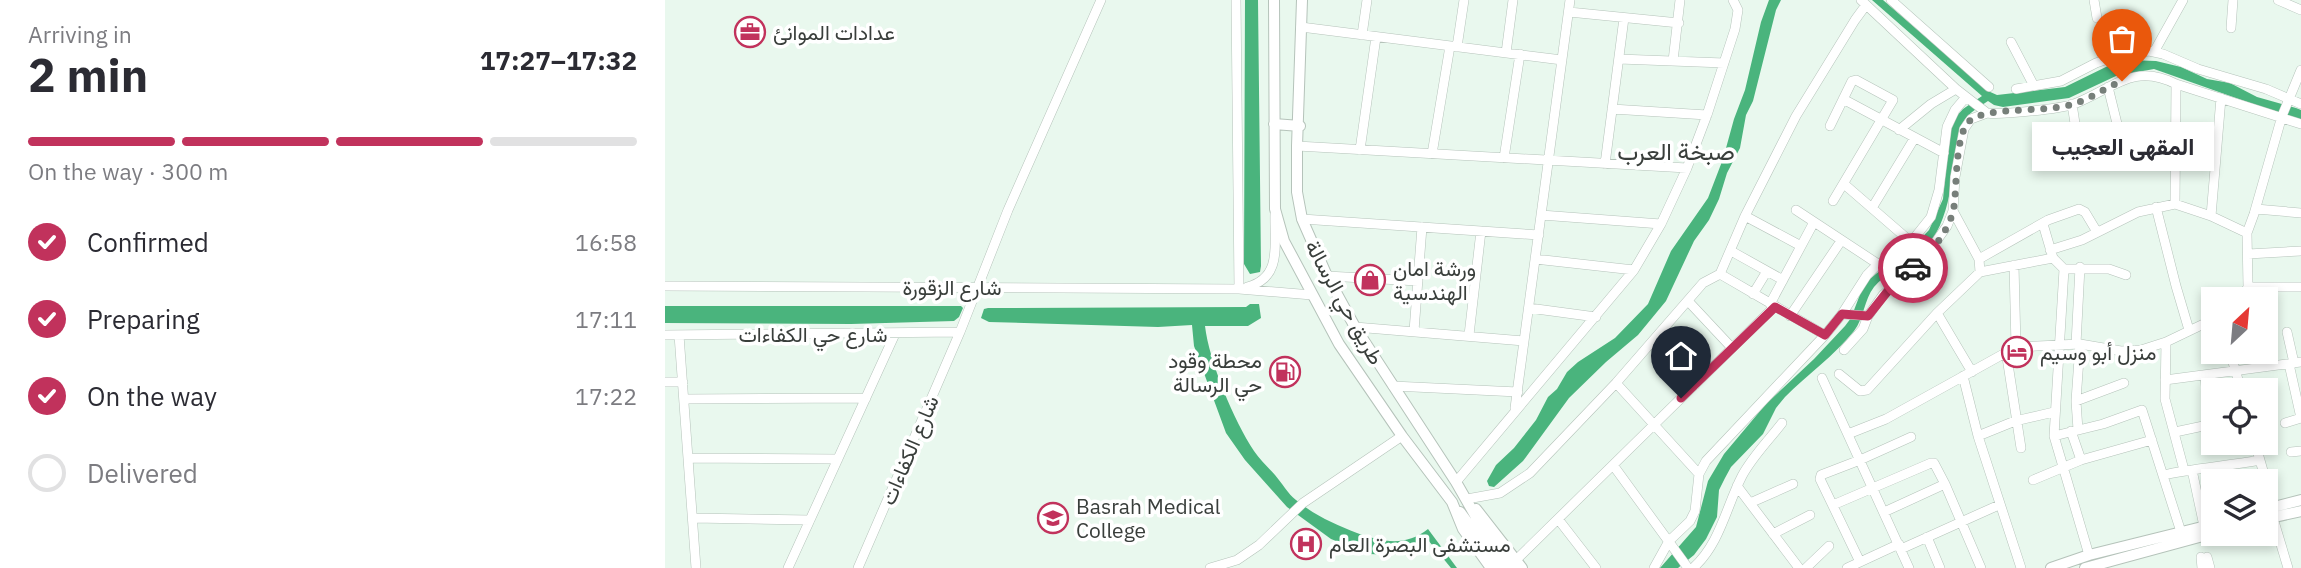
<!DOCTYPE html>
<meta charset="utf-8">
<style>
:root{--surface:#fff;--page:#f7f7f7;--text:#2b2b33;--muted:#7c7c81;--line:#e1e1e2;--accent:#c1325c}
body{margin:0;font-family:"IBM Plex Sans",Vazirmatn,sans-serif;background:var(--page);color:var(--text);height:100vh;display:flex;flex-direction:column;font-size:26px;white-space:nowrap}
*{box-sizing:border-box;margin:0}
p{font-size:23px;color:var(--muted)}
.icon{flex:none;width:38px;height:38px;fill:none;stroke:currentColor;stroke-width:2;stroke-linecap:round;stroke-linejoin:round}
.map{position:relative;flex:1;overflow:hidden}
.drawer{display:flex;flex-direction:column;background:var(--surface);width:665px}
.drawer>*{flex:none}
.needle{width:46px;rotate:26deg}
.buttons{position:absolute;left:1536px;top:287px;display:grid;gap:14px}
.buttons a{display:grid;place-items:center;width:77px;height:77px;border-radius:0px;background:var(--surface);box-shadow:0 4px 10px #0003;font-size:35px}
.pin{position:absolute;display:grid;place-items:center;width:60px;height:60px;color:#fff;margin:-72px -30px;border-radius:50% 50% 50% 0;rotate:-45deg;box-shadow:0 0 7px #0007}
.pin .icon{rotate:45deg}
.courier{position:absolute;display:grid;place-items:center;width:70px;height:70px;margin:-35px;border:5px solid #c1325c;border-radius:50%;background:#fff;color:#222;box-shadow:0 2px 9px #0007}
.bubble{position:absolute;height:49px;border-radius:0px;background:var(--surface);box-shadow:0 4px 10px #0003;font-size:23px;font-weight:800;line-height:49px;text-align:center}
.headline em{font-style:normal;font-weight:800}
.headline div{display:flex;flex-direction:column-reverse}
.headline{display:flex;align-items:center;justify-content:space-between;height:119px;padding:0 28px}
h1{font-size:46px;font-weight:800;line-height:52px}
.bar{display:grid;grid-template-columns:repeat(4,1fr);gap:10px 7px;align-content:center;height:84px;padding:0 28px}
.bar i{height:9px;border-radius:5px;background:var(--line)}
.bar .active{background:var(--accent)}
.bar p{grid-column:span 4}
ol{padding:0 28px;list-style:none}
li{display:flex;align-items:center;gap:21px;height:77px}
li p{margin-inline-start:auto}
li .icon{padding:7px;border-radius:50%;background:var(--accent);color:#fff;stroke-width:4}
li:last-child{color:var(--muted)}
li i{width:38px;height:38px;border:4px solid var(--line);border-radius:50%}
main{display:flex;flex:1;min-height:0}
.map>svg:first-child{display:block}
.water{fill:#4ab47d}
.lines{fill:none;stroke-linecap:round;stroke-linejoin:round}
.minor-casing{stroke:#b5c3ba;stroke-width:10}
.major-casing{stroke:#b5c3ba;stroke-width:12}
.minor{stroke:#fff;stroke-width:9}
.major{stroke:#fff;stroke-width:10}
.done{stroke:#777f7a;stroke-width:7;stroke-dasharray:0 12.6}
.route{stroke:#c1325c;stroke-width:9}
.labels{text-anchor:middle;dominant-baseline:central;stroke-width:7;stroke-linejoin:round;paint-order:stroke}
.poi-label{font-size:21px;fill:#393e3b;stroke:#fff;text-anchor:start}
.street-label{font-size:21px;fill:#393e3b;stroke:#fff}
.quarter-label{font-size:24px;fill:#393e3b;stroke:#fff}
</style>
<main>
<section class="drawer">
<div class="headline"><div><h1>2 min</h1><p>Arriving in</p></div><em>17:27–17:32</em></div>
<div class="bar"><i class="active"></i><i class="active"></i><i class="active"></i><i></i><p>On the way · 300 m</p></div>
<ol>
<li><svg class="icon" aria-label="check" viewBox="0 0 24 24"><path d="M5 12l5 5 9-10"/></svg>Confirmed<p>16:58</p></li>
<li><svg class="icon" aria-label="check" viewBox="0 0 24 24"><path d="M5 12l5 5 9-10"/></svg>Preparing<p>17:11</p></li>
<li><svg class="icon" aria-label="check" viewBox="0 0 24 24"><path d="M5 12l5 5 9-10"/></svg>On the way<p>17:22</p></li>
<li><i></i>Delivered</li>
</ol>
</section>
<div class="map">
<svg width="1636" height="568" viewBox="0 0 1636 568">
<rect width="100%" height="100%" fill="#e9f8ee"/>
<path class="water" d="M 580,0 L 593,0 L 596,266 L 595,272 L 585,274 L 579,264 Z
M 1104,0 L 1116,0 L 1111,10 L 1088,101 L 1081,115 L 1075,148 L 1062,173 L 1054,199 L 1044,220 L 1029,241 L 1001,301 L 973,335 L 941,362 L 904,398 L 858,461 L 829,487 L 824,486 L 822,481 L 831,465 L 849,448 L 871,420 L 883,397 L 892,389 L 902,372 L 913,362 L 950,338 L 983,304 L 1006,251 L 1043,198 L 1058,159 L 1069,119 L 1080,90 L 1096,22 Z
M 1207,0 L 1218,0 L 1323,91 L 1332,95 L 1400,87 L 1449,63 L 1463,60 L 1491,61 L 1516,67 L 1542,79 L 1565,83 L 1592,97 L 1631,108 L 1636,110 L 1636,121 L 1489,69 L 1451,76 L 1404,98 L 1338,107 L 1329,105 L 1323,101 C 1312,108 1300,115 1295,128 C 1286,170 1289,221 1256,253 C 1242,267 1221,272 1209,287 C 1199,300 1199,318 1189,331 C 1170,355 1142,375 1120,397 L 1111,408 L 1098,434 L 1066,467 L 1060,478 L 1054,490 L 1052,517 L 1041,539 L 1029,555 L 1013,568 L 995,568 L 1031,527 L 1043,481 L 1059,454 L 1101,404 L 1149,359 L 1180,326 L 1186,318 L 1199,284 L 1224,263 L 1246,249 L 1264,230 L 1278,199 L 1284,136 L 1289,119 L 1298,109 L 1317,96 Z
M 585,304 L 594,304 L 596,318 L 583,326 L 540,326 C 544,361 569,421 589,451 C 595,460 603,467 610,475 C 617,483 623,494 631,500 C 649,515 671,525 692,533 C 717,542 741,547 763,529 L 792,568 L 786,568 L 763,540 L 731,555 L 704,554 L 666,539 L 622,507 L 580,460 L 561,433 L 529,346 L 527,325 L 493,327 L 324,322 L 316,318 L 319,309 L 323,308 L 581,307 Z
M 0,306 L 296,306 L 298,308 L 294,317 L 289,321 L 186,324 L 0,323 Z"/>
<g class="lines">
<g class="minor-casing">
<path id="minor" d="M 571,0 L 574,289
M 1196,0 L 1291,89 L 1322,113 C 1336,115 1395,109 1409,104 C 1448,89 1468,62 1511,84 L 1636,124
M 1226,0 L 1324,87
M 1429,0 L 1432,18
M 1613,0 L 1636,10
M 904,12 L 1014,23
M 636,27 L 897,60
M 1566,28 L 1568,0
M 697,35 L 702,0
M 1346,42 L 1369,86
M 792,47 L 799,0
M 1489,52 L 1518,0
M 841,53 L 848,0
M 954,59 L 1059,63
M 1008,61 L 1015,0
M 1443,87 L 1460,156
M 1351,89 L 1396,81 L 1431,63 L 1451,56 L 1484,51 L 1498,54 L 1533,69 L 1601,89 L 1636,104
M 1178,99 L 1279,153
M 1407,104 L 1415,156
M 947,109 L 1042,115
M 1165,126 L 1187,81 L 1191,80 L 1228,100 L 1168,201
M 1234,130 L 1266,104 L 1291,89
M 632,146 L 1022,168
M 695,150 L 711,37
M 767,154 L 785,46
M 839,158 L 855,54
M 940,164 L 959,18
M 1179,184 L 1246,242
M 1510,204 L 1511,84
M 1491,207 L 1511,286 L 1524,330
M 1207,208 L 1249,139
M 1591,209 L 1636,213
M 1131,210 L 1213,264
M 1288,211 L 1314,259 L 1315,272
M 876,215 L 996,224
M 1080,216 L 1136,246
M 1546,216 L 1556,98
M 637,219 L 874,235
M 1378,224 L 1388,258 L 1399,269 L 1389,436 L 1424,555
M 1385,250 L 1417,240 L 1473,212 L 1510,204 L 1546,216 L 1582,233
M 1066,251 L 1118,280
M 1583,254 L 1636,251
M 870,259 L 969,270
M 1314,259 L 1383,220 L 1414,209 L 1420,212 L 1432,232
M 1349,265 L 1351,347
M 1399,269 L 1444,269 L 1461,275
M 1055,274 L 1160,335
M 662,276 L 753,281
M 0,286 L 574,289 L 647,295
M 582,287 C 618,278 609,244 610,214
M 1583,287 L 1636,287
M 1594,289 L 1596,299
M 1088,294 L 1102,271
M 1569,299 L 1580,292 L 1583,287 L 1582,233 L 1589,214 L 1617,116 L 1636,70
M 1023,301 L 1067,348
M 1105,304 L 1149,222
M 864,308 L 931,317
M 1272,313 L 1307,372
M 1177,314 L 1203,316
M 1125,316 L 1176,241
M 690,327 L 859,341
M 749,331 L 757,227
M 1622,332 L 1629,363
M 0,335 L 295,332
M 14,335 L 31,568
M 804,335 L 816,231
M 988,342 L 1030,385
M 1501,342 L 1500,399 L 1519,470
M 1411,344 L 1415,267
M 1179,350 L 1198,329 L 1203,316 L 1218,295 L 1260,257 L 1282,226 L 1288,211 L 1290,177 L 1299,129 L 1306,119 L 1322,113
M 1341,351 L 1356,448
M 1565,352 L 1576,390
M 1591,352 L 1595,367
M 1174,374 L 1195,391 L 1202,390 L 1272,313 L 1315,272 L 1388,258
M 1298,376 L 1313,436 L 1356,568
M 1540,376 L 1546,440
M 1157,378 L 1244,568
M 1500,380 L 1636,362
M 0,382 L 18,382
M 951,383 L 1034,474
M 728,386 L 853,392
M 19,399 L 201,398
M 1411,401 L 1459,383
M 850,408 L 905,0
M 1620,423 L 1636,418 L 1624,364
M 1413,430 L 1411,401 L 1415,344
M 1406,431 L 1416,460
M 1510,432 L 1543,425
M 1183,434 L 1221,419 L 1351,347 L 1415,344 L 1456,351 L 1476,350 L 1501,342 L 1549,319
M 1313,436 L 1350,421 L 1389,412
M 1389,436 L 1438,424 L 1477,410 L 1516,532
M 1590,443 L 1601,481
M 1626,452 L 1636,451
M 23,458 L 173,459
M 948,465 L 1023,568
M 1527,470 L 1539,526
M 1498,475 C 1530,468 1563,466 1595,460
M 1368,480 L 1416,460 L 1487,440
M 791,482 L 969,270 L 996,224 L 1022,168 L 1042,115 L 1070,29 L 1073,10 L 1068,0
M 1601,483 L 1608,508
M 1072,486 L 1134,568
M 802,499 L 835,493 L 865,473 L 951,383 L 1038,283 L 1055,274 L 1080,216 L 1131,116 L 1190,20 L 1201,5
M 1085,503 L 1128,484
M 1168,505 L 1266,463 L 1269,463 L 1280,484 L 1316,568
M 1219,512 L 1280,484
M 28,518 L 145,520
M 1608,518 L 1623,568
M 893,519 L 931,568
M 1108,534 L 1145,515
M 1262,537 L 1275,568
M 1236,549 L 1334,505
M 1536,557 L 1537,568
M 1542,557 L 1545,568
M 851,560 L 1109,307
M 1195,562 L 1155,479 L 1156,475 L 1195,460 L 1246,437
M 123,568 L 230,334
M 193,568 L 295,332 L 343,210 L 436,0
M 545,568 L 572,560 L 594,545 L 638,503 L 737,436
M 989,568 L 1004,541 L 1025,521 L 1030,511 L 1034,474 L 1041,461 L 1160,335 L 1177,314 L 1202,275 L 1213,264 L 1224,259 L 1246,242 L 1266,217 L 1274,190 L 1282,127 L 1290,110 L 1301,97
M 1028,568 C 1055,544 1061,507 1077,476 C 1087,457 1104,440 1117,423
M 1141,568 L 1164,546
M 1182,568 L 1234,544"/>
</g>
<g class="major-casing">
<path id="major" d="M 609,0 L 610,209 L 619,241 L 674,344 L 737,436 L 787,502 L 798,529 L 826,568
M 637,0 L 632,146 L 632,192 L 637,219 L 662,276 L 690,327 L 791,482 L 815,524 L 846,568
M 609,124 L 635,126
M 811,509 L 857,568
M 1601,509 L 1636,500
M 795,512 L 836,568
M 1601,519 L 1636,511
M 1386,568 L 1424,555 L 1549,524
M 1420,568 L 1549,533"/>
</g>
<use href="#minor" class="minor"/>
<use href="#major" class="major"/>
</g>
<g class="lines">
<path class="done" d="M 1248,268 C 1265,254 1282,233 1288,212 C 1293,191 1288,131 1307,119 C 1329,106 1382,113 1408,104 C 1425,99 1440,88 1457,81"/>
<path class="route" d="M 1016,398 L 1110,307 L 1160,335 L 1177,314 L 1203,316 L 1230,282 L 1248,268"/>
</g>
<defs>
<g id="office-ring" transform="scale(1.575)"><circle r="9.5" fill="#fff" stroke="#c1325c" stroke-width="1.5"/><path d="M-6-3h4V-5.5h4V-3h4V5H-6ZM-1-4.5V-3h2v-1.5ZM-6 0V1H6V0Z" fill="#c1325c"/></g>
<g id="shop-ring" transform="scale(1.575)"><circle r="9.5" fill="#fff" stroke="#c1325c" stroke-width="1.5"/><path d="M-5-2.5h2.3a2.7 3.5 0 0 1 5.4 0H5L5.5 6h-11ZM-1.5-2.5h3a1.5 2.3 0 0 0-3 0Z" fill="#c1325c"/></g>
<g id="hotel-ring" transform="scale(1.575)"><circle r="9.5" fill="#fff" stroke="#c1325c" stroke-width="1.5"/><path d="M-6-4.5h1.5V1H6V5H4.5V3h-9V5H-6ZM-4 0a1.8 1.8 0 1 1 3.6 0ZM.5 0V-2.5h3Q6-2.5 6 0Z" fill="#c1325c"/></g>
<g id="fuel-ring" transform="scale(1.575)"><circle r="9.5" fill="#fff" stroke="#c1325c" stroke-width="1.5"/><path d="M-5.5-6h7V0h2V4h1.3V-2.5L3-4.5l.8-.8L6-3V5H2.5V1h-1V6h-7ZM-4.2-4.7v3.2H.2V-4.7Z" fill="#c1325c"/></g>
<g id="university-ring" transform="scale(1.575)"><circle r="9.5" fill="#fff" stroke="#c1325c" stroke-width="1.5"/><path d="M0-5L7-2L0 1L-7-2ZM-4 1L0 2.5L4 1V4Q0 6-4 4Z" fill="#c1325c"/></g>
<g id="hospital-ring" transform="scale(1.575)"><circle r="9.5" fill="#fff" stroke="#c1325c" stroke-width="1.5"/><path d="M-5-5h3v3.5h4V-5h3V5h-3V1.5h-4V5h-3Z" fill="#c1325c"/></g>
</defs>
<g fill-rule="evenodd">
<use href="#office-ring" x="85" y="32"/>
<use href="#shop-ring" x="705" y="280"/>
<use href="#hotel-ring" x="1352" y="352"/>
<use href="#fuel-ring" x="620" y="372"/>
<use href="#university-ring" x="388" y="518"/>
<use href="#hospital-ring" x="641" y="544"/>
</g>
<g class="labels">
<g class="poi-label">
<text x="108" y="32">عدادات الموانئ</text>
<text x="728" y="268">ورشة امان<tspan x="728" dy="24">الهندسية</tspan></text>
<text x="1375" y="352">منزل أبو وسيم</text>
<text x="597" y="360" text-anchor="end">محطة وقود<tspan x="597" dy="24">حي الرسالة</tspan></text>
<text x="411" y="506">Basrah Medical<tspan x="411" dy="24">College</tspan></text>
<text x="664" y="544">مستشفى البصرة العام</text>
</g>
<g class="street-label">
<text x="287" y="287">شارع الزقورة</text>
<text transform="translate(680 302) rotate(61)">طريق حي الرسالة</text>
<text x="148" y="334">شارع حي الكفاءات</text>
<text transform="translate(244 450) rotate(-67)">شارع الكفاءات</text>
</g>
<g class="quarter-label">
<text x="1011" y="151">صبخة العرب</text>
</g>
</g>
</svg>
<div class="buttons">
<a><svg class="needle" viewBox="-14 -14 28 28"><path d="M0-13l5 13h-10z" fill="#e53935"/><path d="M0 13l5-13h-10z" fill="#7c7c81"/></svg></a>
<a><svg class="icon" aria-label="locate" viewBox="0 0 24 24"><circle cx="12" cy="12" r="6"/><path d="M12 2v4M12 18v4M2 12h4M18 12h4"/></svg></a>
<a><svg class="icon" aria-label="layers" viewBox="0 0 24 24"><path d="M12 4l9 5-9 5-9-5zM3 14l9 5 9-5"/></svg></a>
</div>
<div class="pin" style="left:1457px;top:81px;background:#ea580c"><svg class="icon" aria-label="bag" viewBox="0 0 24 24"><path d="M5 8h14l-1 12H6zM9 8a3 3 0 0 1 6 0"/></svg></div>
<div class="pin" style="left:1016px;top:398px;background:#1f2937"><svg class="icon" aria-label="home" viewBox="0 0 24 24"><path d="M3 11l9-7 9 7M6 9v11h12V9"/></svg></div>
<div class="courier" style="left:1248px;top:268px"><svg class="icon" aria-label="car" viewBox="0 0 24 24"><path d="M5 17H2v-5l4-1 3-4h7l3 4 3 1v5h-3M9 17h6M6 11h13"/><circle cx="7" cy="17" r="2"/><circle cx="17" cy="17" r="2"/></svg></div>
<div class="bubble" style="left:1367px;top:122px;width:182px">المقهى العجيب</div>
</div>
</main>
